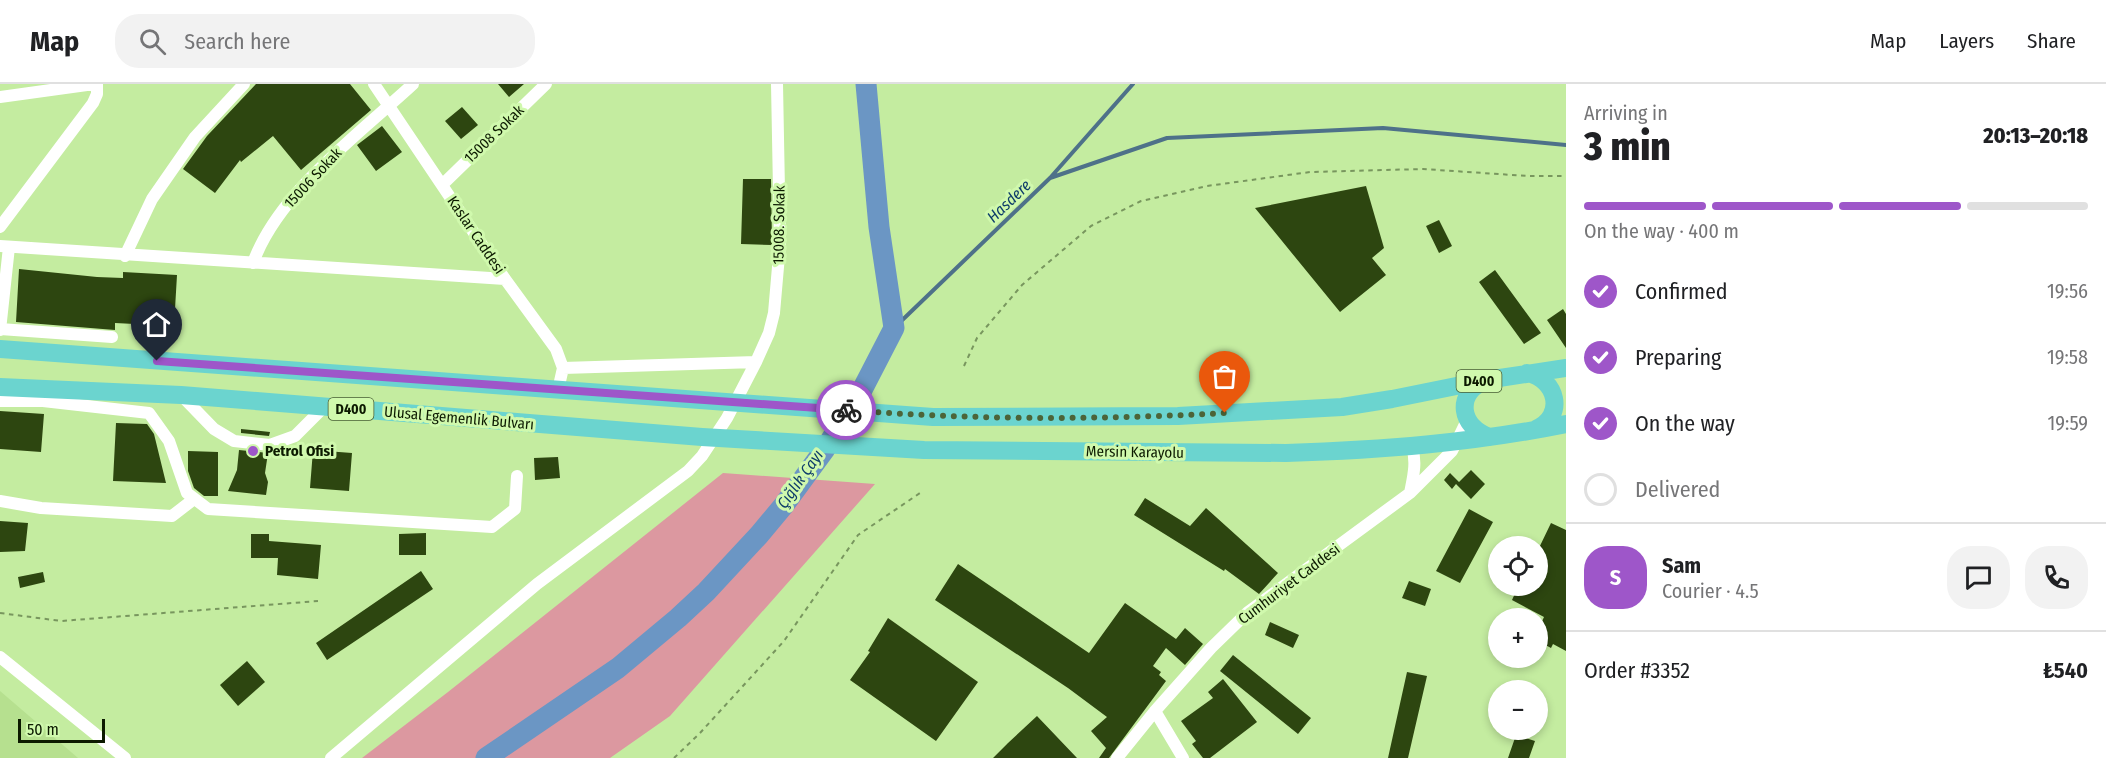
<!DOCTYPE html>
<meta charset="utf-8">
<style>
:root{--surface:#fff;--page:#f2f2f2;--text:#202124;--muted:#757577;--line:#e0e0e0;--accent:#9e56c9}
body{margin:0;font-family:"Fira Sans Condensed",sans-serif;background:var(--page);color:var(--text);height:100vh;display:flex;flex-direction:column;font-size:22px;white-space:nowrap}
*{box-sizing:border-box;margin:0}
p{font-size:20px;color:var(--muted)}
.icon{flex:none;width:33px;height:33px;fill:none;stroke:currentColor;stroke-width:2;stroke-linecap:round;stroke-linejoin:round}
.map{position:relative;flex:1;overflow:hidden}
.drawer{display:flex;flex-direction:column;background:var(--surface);width:540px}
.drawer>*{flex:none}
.buttons{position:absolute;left:1488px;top:452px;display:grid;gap:12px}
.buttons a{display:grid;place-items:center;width:60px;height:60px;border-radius:50%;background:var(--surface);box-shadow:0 3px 9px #0003;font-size:30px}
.scale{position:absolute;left:18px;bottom:15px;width:87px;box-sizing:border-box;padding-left:6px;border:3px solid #0c1a00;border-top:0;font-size:16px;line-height:21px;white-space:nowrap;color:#0c1a00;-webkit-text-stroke:4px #d0f9ad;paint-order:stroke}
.pin{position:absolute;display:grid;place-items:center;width:51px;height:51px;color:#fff;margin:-62px -26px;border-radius:50% 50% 50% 0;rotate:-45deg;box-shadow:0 0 6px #0007}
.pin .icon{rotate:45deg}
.courier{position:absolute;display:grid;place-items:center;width:60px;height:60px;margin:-30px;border:4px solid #9e56c9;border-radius:50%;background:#fff;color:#222;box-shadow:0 2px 8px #0007}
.headline em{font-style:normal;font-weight:800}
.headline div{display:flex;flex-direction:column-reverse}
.headline{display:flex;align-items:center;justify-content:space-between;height:102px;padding:0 18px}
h1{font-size:39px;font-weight:800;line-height:45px}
.bar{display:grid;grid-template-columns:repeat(4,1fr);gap:9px 6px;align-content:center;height:72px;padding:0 18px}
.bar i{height:8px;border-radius:4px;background:var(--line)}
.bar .active{background:var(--accent)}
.bar p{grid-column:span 4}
.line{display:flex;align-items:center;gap:15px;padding:0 18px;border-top:2px solid var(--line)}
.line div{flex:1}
.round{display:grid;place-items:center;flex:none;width:63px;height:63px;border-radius:24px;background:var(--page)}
ol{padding:0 18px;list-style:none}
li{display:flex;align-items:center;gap:18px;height:66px}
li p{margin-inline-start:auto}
li .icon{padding:6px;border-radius:50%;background:var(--accent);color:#fff;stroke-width:4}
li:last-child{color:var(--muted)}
li i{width:33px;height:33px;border:3px solid var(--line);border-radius:50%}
header{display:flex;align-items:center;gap:36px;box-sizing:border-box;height:84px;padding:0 30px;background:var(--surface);border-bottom:2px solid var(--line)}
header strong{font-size:28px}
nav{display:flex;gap:33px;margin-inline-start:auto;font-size:21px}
.search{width:420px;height:54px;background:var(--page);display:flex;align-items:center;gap:15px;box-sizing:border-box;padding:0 21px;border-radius:24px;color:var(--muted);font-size:22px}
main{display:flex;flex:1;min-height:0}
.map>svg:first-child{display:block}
.built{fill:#b6e08f}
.green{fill:#dc98a0}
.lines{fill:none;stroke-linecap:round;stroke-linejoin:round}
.stream{stroke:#4e7189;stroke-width:4}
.river{stroke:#6b96c4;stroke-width:21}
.building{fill:#2d4610}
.path{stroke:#78965e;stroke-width:2;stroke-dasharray:4.5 4.5;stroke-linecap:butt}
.minor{stroke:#fff;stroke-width:12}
.highway{stroke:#6bd4cf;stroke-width:18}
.done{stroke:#4c6438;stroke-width:6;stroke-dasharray:0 10.8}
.route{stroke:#9e56c9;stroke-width:8}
.poi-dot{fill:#9e56c9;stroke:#d0f9ad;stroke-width:2}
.labels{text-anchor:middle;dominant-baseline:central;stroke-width:6;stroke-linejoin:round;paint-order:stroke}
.shield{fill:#d0f9ad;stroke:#475d34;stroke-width:1.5}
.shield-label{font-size:14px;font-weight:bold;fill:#0c1a00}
.street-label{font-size:15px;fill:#0c1a00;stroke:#d0f9ad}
.poi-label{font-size:15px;font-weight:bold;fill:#0c1a00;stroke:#d0f9ad;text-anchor:start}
.water-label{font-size:16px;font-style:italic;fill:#0e3d6a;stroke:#d0f9ad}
</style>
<header>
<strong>Map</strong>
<div class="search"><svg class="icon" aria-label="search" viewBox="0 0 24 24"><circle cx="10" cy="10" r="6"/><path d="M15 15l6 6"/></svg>Search here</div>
<nav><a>Map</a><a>Layers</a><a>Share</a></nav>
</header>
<main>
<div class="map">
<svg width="1566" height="674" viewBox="0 0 1566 674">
<rect width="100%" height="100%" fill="#c4eca0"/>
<path class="built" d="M 0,607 L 78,674 L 0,674 Z"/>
<path class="green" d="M 723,389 L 875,400 L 670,632 L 610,674 L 362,674 L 448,608 Z"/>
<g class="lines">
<path class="stream" d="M 1050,94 L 1167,54 L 1383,44 L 1566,61
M 894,244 L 1050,94 L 1133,0"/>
<path class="river" d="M 486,674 L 618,584 L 678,534 L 706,508 L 759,451 L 784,421 L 825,365 L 862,306 L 894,244 L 879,143 L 866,0"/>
</g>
<path class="building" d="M 256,0 L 350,0 L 371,26 L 301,86 L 273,52 L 241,78 L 240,76 L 215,109 L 183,85 L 207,52 Z
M 498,0 L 524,0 L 509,13 Z
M 462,23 L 478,41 L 461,55 L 445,37 Z
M 382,42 L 402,68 L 376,87 L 357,61 Z
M 743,95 L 771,95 L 772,161 L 741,160 Z
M 1366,102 L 1384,164 L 1372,174 L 1386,191 L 1340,228 L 1255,124 Z
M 1439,136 L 1452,162 L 1439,169 L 1426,142 Z
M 19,185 L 97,193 L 123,194 L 123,188 L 177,191 L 174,242 L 115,239 L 115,246 L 16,238 Z
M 1495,186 L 1541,249 L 1524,260 L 1479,198 Z
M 1563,225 L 1566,230 L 1566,264 L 1547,236 Z
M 0,327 L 44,330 L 41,368 L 0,365 Z
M 116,339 L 147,340 L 154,350 L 166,399 L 113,397 Z
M 241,345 L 270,348 L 269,352 L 241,349 Z
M 239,366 L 268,369 L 265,389 L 268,398 L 266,411 L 228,407 L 237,386 Z
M 313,366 L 352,369 L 349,407 L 310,404 Z
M 188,367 L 218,368 L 218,412 L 204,412 L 194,404 L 188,387 Z
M 558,373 L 560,394 L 535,396 L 534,374 Z
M 1471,386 L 1485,400 L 1471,415 L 1456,400 L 1452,405 L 1444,396 L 1450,389 L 1459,398 Z
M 1145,414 L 1190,442 L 1206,424 L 1278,489 L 1259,510 L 1225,485 L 1224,487 L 1134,431 Z
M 1469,425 L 1493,438 L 1460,499 L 1436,487 Z
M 0,437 L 28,439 L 25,467 L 0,468 Z
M 1551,439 L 1566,446 L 1566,567 L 1553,560 L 1551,564 L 1538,557 L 1538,546 L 1544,533 L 1512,516 L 1519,501 L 1538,501 L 1538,466 Z
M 426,449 L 426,471 L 399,471 L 399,450 Z
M 251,450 L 269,450 L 269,457 L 321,461 L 318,495 L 277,491 L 278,474 L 251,474 Z
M 958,480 L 1089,569 L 1125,519 L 1176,555 L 1185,544 L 1203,560 L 1185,581 L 1166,564 L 1153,582 L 1161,588 L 1159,591 L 1166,597 L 1109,674 L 1099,674 L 1106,664 L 1091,647 L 1107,633 L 1068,604 L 935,516 Z
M 421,487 L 433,505 L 327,576 L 316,559 Z
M 43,488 L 45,498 L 20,504 L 18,493 Z
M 1409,497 L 1431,505 L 1425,522 L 1402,514 Z
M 888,534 L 978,598 L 936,657 L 850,596 L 870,568 L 868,567 Z
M 1270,538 L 1299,551 L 1293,564 L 1265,551 Z
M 1233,571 L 1311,634 L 1298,650 L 1220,587 Z
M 247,577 L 265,598 L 238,622 L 220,601 Z
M 1407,588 L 1427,592 L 1408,674 L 1388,674 Z
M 1223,595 L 1257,638 L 1210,674 L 1203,674 L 1192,660 L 1196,657 L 1181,637 L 1213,614 L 1208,608 Z
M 1037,632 L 1077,674 L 993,674 L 1008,659 Z
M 1516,651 L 1535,657 L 1529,674 L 1508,674 Z"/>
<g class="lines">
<path class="path" d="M 964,282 L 977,254 L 1022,201 L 1091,142 L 1141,117 L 1207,102 L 1310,88 L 1423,85 L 1528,92 L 1566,92
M 0,529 L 61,537 L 318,517
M 674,674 L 700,649 L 784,557 L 858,451 L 923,407"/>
<path class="minor" d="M 374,0 L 505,195 L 556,265 L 563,284 L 558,306
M 0,13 L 94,0
M 442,101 L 546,0
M 0,143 L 93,19 L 97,10 L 97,0
M 0,162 L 505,195
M 125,172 L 152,115 L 195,53 L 244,0
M 253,179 C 278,109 359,50 413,0
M 0,245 L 112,253
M 0,246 L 9,163
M 563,284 L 756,278
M 181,311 L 214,345 L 234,357 L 270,361 L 295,352 L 324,323
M 0,317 L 43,317 L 149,329 L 169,357 L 187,409 L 208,425 L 492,443 L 515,425 L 517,392
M 1410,409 C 1413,393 1417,379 1412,363
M 0,417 L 41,424 L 172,432 L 194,415
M 0,573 L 125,674
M 1155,627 L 1183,674
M 331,674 L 537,500 L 688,387 L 702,372 L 727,334 L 756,278 L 769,249 L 774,229 L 780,160 L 777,0
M 1117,674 L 1155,627 L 1211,564 L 1248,528 L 1410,409 L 1452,367 L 1467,336"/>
<path class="highway" d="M 0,265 L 933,333 L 1178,332 L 1342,323 L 1392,315 L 1486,296 L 1566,284
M 1527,289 C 1557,295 1566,332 1536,345
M 1484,297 C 1455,311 1460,343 1490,353
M 0,303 L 181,311 L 702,353 L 924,366 L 1286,369 C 1381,366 1473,359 1566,340"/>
</g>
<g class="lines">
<path class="done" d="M 846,326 C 972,336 1099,336 1225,329"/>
<path class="route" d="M 157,277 L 846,326"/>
</g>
<circle class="poi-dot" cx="253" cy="367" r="6"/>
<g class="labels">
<g class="shield">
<rect x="1456.5" y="286" width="45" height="22" rx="4.5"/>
<rect x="328.5" y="314" width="45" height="22" rx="4.5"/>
</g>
<g class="shield-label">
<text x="1479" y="297">D400</text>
<text x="351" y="325">D400</text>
</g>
<g class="street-label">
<text transform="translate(494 50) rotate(-44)">15008 Sokak</text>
<text transform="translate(313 94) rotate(-47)">15006 Sokak</text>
<text transform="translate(779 141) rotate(-89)">15008. Sokak</text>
<text transform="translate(476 151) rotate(56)">Kaslar Caddesi</text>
<text transform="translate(459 334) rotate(5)">Ulusal Egemenlik Bulvarı</text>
<text transform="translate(1135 368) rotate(1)">Mersin Karayolu</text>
<text transform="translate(1289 500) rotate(-37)">Cumhuriyet Caddesi</text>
</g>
<g class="poi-label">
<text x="265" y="367">Petrol Ofisi</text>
</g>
<g class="water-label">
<text transform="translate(1009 117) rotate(-44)">Hasdere</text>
<text transform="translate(800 395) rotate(-55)">Çığlık Çayı</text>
</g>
</g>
</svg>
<div class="buttons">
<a><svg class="icon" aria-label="locate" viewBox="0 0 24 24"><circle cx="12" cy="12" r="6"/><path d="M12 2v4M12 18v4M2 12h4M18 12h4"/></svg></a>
<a>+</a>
<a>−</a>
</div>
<div class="scale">50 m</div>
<div class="pin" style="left:1225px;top:329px;background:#ea580c"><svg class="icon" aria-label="bag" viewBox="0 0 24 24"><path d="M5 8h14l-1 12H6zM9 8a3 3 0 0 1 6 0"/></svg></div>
<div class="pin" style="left:157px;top:277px;background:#1f2937"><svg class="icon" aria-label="home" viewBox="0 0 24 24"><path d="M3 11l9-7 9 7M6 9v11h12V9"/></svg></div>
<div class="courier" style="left:846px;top:326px"><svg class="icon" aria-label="bike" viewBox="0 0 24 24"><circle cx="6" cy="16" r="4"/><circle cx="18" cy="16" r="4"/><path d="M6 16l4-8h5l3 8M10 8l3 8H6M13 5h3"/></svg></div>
</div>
<section class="drawer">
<div class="headline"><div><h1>3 min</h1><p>Arriving in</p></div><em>20:13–20:18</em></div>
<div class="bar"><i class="active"></i><i class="active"></i><i class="active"></i><i></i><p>On the way · 400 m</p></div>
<ol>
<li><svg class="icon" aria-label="check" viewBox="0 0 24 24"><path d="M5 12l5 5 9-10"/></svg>Confirmed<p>19:56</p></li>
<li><svg class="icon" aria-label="check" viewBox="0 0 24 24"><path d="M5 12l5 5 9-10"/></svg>Preparing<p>19:58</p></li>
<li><svg class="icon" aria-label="check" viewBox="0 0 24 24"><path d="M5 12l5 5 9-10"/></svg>On the way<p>19:59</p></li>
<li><i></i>Delivered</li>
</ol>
<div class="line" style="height:108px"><b class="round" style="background:var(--accent);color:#fff">S</b><div><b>Sam</b><p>Courier · 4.5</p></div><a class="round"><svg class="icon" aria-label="chat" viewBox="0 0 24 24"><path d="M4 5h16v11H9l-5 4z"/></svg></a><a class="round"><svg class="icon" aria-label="phone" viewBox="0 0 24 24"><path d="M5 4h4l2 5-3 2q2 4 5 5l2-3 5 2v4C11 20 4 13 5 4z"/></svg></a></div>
<div class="line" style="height:78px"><div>Order #3352</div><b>₺540</b></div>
</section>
</main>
